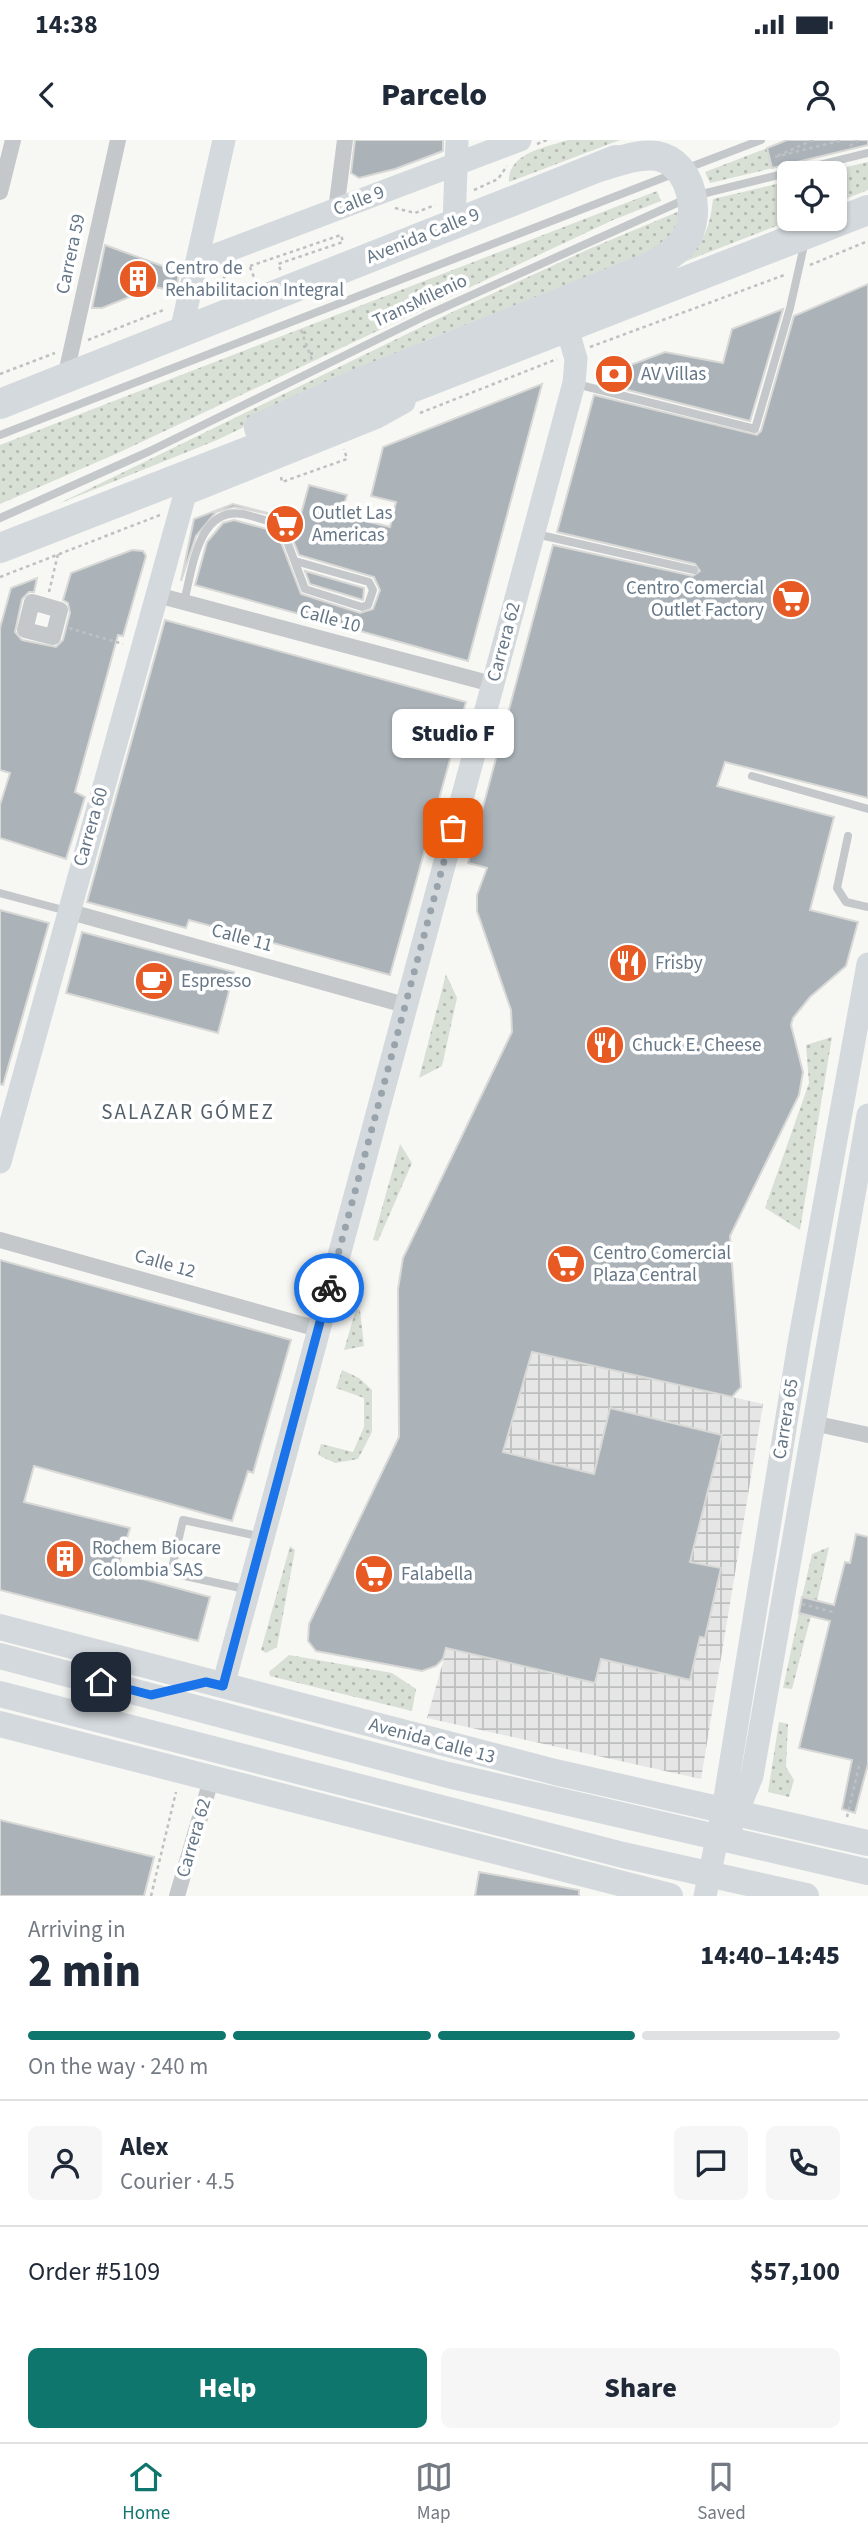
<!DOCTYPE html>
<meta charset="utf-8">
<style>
:root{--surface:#fff;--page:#f6f6f7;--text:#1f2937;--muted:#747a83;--line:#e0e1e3;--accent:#0f766e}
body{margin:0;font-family:"Source Sans 3",sans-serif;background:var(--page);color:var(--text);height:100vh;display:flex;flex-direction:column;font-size:26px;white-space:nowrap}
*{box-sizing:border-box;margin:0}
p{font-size:23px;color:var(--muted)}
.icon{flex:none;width:38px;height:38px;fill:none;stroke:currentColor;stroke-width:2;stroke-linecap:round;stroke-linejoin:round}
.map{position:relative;height:1756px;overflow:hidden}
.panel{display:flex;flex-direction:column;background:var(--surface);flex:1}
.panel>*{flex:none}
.buttons{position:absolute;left:777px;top:21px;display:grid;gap:14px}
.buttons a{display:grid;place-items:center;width:70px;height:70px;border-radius:10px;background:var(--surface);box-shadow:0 2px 5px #0004;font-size:35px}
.pin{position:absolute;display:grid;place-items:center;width:60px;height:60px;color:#fff;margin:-30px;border-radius:14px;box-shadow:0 4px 10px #0006}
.courier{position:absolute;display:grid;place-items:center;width:70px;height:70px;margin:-35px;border:5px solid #1a73e8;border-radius:50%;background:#fff;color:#222;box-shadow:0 2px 9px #0007}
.bubble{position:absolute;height:49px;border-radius:10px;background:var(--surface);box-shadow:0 2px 5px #0004;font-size:23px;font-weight:800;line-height:49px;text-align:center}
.overview em{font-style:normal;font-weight:800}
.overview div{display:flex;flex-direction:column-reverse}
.overview{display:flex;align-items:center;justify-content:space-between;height:119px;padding:0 28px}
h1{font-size:46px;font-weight:800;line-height:52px}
.bar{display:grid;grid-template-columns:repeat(4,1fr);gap:10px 7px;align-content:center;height:84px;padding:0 28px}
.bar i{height:9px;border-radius:5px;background:var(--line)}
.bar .current{background:var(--accent)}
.bar p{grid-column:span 4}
.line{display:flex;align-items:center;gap:18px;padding:0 28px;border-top:2px solid var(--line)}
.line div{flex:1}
.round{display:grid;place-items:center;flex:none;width:74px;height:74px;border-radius:10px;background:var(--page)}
.button{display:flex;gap:14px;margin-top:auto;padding:14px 28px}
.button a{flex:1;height:80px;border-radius:10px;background:var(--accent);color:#fff;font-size:28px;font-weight:800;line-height:80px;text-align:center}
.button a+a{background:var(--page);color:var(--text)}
.status{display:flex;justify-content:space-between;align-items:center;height:49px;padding:0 35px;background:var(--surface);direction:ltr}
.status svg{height:19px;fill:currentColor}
header{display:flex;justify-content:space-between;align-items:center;height:91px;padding:0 28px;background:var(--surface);font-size:32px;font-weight:800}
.tabs{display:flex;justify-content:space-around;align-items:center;height:98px;border-top:2px solid var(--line);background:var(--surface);font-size:19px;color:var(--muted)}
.tabs a{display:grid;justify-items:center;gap:4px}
.tabs .current{color:var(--accent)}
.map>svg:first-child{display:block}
.industrial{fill:url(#industrial-grid)}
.grass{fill:url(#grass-dots)}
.building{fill:#abb3b9;stroke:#d8d9d6;stroke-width:2}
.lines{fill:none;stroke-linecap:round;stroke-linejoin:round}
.path{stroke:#bec0c2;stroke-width:2.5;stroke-dasharray:3.5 3.5;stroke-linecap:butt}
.lane{stroke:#c4c8cb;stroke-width:8}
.street{stroke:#c4c8cb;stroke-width:16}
.secondary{stroke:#d4d9dd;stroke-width:23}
.primary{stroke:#d4d9dd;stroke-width:26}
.highway{stroke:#d4d9dd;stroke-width:30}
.done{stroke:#98a3ac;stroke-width:7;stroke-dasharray:0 12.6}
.route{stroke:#1a73e8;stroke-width:9}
.labels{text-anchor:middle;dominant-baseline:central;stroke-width:7;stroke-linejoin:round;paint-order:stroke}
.street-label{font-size:19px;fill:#657686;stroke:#fff}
.poi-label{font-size:19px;fill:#657686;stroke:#fff;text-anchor:start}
.neighbourhood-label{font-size:21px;letter-spacing:2px;fill:#535f6a;stroke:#fff}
</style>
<div class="status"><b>14:38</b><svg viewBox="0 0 49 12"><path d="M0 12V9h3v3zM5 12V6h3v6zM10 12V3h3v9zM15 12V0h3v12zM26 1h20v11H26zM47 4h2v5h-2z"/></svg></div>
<header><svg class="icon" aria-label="back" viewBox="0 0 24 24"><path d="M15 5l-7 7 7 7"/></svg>Parcelo<svg class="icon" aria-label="person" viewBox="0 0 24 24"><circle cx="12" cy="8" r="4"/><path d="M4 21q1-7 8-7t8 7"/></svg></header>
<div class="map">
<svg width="868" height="1756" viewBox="0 0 868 1756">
<defs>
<pattern id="industrial-grid" width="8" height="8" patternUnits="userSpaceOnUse" patternTransform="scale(1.75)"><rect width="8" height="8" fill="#e5e6e5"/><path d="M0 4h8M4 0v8" fill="none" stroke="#bdbfbf"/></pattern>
<pattern id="grass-dots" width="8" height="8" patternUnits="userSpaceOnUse" patternTransform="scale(1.75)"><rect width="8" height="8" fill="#d8dfd5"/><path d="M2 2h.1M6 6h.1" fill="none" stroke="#b3b9b2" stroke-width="1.8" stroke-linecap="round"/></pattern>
</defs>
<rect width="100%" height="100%" fill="#f7f7f4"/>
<path class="industrial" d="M 532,1212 L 763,1264 L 701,1639 L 427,1578 Z"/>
<path class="grass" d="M 568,0 L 620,0 L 509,42 C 507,13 547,7 568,0 Z
M 767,8 L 773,28 L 710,43 L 705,32 Z
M 868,22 L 868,50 L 835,63 L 835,33 L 820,33 Z
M 789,41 L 789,79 L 794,79 L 671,127 C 701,106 709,96 713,59 Z
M 657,51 L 661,61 L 613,80 L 118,313 L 0,364 L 0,305 Z
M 682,70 L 670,105 L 424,201 L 217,300 L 58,364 L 448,174 L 589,109 Z
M 446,834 L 457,858 L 442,926 L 419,938 Z
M 832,897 L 800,1090 L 765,1068 L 809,943 L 806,905 Z
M 400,1004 L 412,1023 L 378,1101 L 373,1100 Z
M 356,1169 L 360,1170 L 364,1206 L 344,1210 Z
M 342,1230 L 359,1238 L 372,1250 L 372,1292 L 358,1319 L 335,1323 L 318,1315 L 321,1304 L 353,1312 L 364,1287 L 364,1258 L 336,1248 Z
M 290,1406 L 295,1410 L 277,1507 L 266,1513 L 261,1510 Z
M 829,1407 L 817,1461 L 802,1457 L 812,1414 Z
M 799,1473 L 811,1476 L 792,1549 L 783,1548 Z
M 289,1515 L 392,1533 L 416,1549 L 412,1571 L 270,1536 L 269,1532 Z
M 779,1582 L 788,1584 L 786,1627 L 794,1640 L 789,1657 L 768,1652 Z"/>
<path class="building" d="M 355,0 L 443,0 L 443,11 L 395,29 L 359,38 L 351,33 Z
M 787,0 L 868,0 L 868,5 L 772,28 L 767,8 Z
M 105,105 L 179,132 L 177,145 L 171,150 L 154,147 L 102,168 L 92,168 Z
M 868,144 L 868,658 L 725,622 L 717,646 L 834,677 L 810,770 L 858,782 L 846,826 L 810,857 L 793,878 L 791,885 L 803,932 L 799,955 L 730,1096 L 741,1247 L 732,1257 L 532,1212 L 503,1312 L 594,1334 L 610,1268 L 722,1295 L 690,1422 L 721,1428 L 705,1498 L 700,1497 L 690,1540 L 601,1519 L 595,1543 L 446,1508 L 443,1519 L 436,1526 L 422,1531 L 316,1511 L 308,1501 L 309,1484 L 399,1297 L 398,1149 L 403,1118 L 512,892 L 511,870 L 477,771 L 477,755 L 487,728 L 468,723 L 553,405 L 693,436 L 700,431 L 695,424 L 557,392 L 594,255 L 757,295 L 761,291 L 794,176 Z
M 783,169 L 750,281 L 608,245 L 612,232 L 665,212 L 723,223 L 732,189 Z
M 542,244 L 468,521 L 195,445 L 207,402 L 223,383 L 234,380 L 277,392 L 301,454 L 360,473 L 373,469 L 380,450 L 374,437 L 299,415 L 286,383 L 265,373 L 234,367 L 216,372 L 196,396 L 181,441 L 194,379 L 233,364 L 299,381 L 309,345 L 347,355 L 341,375 L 390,387 L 396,362 L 371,356 L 383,307 Z
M 132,410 L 143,411 L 146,416 L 123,496 L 118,495 L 75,652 L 85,657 L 66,719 L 0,698 L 0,665 L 10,633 L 0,630 L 0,488 L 11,448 L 37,438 L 34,452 L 29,452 L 22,459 L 15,492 L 22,500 L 56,507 L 63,500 L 70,473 L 68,463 L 63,460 L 71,433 Z
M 305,431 L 364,448 L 363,460 L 310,444 Z
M 165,480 L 466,562 L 390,835 L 189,780 L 186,788 L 87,762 Z
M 0,770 L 49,783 L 3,945 L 0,944 Z
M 82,792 L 234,832 L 218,893 L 66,853 Z
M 0,1120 L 291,1200 L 253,1333 L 248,1331 L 232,1381 L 34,1326 L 24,1362 L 130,1388 L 117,1432 L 210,1457 L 198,1501 L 0,1450 Z
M 856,1394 L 868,1397 L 868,1624 L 855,1673 L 842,1669 L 852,1620 L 799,1608 L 830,1481 L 799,1473 L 802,1457 L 834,1465 L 845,1422 L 850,1423 Z
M 0,1680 L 154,1717 L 144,1756 L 0,1756 Z
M 479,1732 L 579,1750 L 579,1756 L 475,1756 Z"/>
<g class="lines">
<path class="path" d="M 813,0 L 775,17 L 843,0
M 537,4 L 547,0
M 850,6 L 858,0
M 474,50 L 498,39 L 507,26
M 395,68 L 415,73 L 435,65
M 810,125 L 868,101
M 250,126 L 341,95 L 343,102 L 278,124 L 281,131
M 250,127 L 255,140
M 208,153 L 234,128
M 301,190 L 312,220
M 88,200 L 166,169
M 590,207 L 787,134
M 0,234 L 55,213
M 420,273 L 557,219
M 281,337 L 282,342 L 347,319 L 344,309
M 0,437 L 160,375
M 49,452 L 58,414
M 69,488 L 123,504
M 802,1464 L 833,1472
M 847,1677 L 860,1622
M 151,1756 L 176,1652"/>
<path class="lane" d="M 685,29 L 761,0
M 698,55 L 868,13
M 576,244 L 755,289 L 790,168 L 805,101
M 0,295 L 673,34
M 0,378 L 150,311 L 425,176 L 686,59
M 536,394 L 694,430
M 184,462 C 193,426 199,359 251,376 C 261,379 273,381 282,388 L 305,449 L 362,467 L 368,465 L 373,450 L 369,442 L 295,421
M 752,636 L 868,669
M 848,696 L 837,748 L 846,762 L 868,767
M 0,753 L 67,771
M 245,1449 L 171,1433 L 183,1380 L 262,1397"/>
<path class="street" d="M 0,52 L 13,0
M 336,70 L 345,0
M 65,238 L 118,0
M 157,455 L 492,544
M 32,462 L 60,470 L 53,497 L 25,490 Z
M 67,771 L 405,865
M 0,1100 L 318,1189
M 813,1283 L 868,1295
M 177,1756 L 211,1640"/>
<path class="secondary" d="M 454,84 L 457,0
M 197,122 L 520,0
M 181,192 L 224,0
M 0,1022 L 185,354 L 377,277 L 404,262
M 223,1546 L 574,243 L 576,219 L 567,188
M 731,1687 L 752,1636 L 868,975
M 705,1756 L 723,1670 L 799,1203 L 868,824"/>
<path class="primary" d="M 0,1487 L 555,1632 L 868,1703
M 0,1516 L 448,1635 L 868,1732
M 0,1554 L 623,1715 L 806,1756
M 0,1584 L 670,1756"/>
<path class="highway" d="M 0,264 L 616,20
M 259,288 L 355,245 L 650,127 C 662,120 675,113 684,101 C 703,75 691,22 657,16 C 639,13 616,22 599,27
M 0,408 L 868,70"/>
</g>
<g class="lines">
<path class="done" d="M 329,1148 L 453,688"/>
<path class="route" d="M 101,1542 L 151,1555 L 206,1542 L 223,1546 L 329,1148"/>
</g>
<defs>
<g id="building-disc" transform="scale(2.0125)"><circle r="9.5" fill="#e75a24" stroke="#fff"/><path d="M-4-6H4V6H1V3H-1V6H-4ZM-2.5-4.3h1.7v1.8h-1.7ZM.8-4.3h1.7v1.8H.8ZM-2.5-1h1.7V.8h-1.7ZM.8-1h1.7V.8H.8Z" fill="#fff"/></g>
<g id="bank-disc" transform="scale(2.0125)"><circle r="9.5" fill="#e75a24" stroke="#fff"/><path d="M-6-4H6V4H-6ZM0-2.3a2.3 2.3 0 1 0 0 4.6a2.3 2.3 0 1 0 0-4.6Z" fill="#fff"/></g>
<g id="supermarket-disc" transform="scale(2.0125)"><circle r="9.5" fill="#e75a24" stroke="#fff"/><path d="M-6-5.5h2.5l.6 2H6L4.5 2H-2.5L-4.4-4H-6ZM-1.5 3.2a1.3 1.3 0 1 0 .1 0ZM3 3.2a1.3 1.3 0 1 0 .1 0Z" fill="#fff"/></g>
<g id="restaurant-disc" transform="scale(2.0125)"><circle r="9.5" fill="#e75a24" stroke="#fff"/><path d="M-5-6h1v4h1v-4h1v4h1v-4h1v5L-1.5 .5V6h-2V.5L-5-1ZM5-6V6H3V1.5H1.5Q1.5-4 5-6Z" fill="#fff"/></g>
<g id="cafe-disc" transform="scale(2.0125)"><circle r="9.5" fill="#e75a24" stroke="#fff"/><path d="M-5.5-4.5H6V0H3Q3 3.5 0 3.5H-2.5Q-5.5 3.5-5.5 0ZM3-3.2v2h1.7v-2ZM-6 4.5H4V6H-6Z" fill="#fff"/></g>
</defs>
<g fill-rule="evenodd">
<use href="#building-disc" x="138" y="139"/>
<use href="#bank-disc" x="614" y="234"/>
<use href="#supermarket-disc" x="285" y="384"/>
<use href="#supermarket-disc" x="791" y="459"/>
<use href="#restaurant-disc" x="628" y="823"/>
<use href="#cafe-disc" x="154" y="841"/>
<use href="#restaurant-disc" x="605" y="905"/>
<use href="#supermarket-disc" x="566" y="1124"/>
<use href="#building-disc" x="65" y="1419"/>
<use href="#supermarket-disc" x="374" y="1434"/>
</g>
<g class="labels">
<g class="street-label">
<text transform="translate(359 61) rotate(-21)">Calle 9</text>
<text transform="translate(423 96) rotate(-22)">Avenida Calle 9</text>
<text transform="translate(71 114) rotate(-78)">Carrera 59</text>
<text transform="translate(420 161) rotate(-25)">TransMilenio</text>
<text transform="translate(330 479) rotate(15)">Calle 10</text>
<text transform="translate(504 502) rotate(-75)">Carrera 62</text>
<text transform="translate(91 687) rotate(-74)">Carrera 60</text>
<text transform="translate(242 798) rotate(15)">Calle 11</text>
<text transform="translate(165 1124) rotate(16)">Calle 12</text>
<text transform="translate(786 1279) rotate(-81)">Carrera 65</text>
<text transform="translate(432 1601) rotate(15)">Avenida Calle 13</text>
<text transform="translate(194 1698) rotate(-74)">Carrera 62</text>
</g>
<g class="poi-label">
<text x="165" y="128">Centro de<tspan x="165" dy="22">Rehabilitacion Integral</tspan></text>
<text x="641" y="234">AV Villas</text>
<text x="312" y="373">Outlet Las<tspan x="312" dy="22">Americas</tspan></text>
<text x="764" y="448" text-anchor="end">Centro Comercial<tspan x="764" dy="22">Outlet Factory</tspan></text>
<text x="655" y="823">Frisby</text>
<text x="181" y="841">Espresso</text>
<text x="632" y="905">Chuck E. Cheese</text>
<text x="593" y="1113">Centro Comercial<tspan x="593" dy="22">Plaza Central</tspan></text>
<text x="92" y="1408">Rochem Biocare<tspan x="92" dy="22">Colombia SAS</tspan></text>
<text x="401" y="1434">Falabella</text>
</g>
<g class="neighbourhood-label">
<text x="188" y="972">SALAZAR GÓMEZ</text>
</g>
</g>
</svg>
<div class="buttons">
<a><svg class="icon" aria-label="locate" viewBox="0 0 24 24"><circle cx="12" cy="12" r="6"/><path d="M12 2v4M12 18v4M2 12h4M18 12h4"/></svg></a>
</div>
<div class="pin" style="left:453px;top:688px;background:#ea580c"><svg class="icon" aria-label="bag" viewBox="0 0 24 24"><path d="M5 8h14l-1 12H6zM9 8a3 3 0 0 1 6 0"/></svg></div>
<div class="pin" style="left:101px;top:1542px;background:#1f2937"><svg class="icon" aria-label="home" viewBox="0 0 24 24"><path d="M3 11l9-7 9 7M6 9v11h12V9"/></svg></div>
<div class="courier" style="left:329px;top:1148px"><svg class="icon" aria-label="bike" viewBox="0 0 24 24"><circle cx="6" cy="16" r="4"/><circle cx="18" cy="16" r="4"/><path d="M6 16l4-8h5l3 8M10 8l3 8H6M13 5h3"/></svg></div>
<div class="bubble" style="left:392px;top:569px;width:122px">Studio F</div>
</div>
<section class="panel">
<div class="overview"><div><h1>2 min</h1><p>Arriving in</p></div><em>14:40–14:45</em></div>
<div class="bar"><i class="current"></i><i class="current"></i><i class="current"></i><i></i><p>On the way · 240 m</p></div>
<div class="line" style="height:126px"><a class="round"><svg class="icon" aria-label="person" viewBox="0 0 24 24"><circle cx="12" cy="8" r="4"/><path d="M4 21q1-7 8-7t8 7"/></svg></a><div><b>Alex</b><p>Courier · 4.5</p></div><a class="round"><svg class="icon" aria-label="chat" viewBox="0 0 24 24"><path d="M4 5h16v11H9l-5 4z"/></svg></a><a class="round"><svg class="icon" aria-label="phone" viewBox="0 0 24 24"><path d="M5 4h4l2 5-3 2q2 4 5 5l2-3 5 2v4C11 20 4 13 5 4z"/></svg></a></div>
<div class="line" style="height:91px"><div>Order #5109</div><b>$57,100</b></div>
<div class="button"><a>Help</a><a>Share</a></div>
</section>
<nav class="tabs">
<a class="current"><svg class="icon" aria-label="home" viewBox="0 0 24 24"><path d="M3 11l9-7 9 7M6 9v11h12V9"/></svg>Home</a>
<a><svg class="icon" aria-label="map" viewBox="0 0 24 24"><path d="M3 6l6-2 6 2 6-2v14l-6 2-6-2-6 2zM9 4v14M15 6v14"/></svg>Map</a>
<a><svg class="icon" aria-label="saved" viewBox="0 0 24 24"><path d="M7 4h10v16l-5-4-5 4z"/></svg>Saved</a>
</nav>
